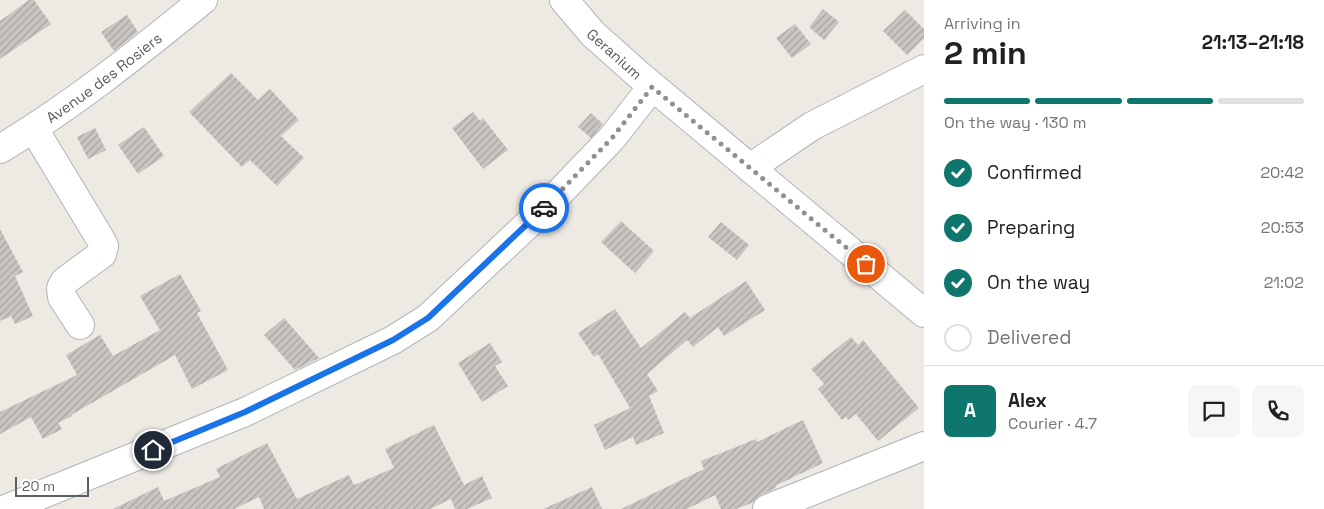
<!DOCTYPE html>
<meta charset="utf-8">
<style>
:root{--surface:#fff;--page:#f6f6f6;--text:#202124;--muted:#757577;--line:#e0e0e0;--accent:#0f766e}
body{margin:0;font-family:"Space Grotesk",sans-serif;background:var(--page);color:var(--text);height:100vh;display:flex;flex-direction:column;font-size:19px;white-space:nowrap}
*{box-sizing:border-box;margin:0}
p{font-size:16px;color:var(--muted)}
.icon{flex:none;width:28px;height:28px;fill:none;stroke:currentColor;stroke-width:2;stroke-linecap:round;stroke-linejoin:round}
.map{position:relative;flex:1;overflow:hidden}
.side{display:flex;flex-direction:column;background:var(--surface);width:400px}
.side>*{flex:none}
.scale{position:absolute;left:15px;bottom:12px;width:74px;box-sizing:border-box;padding-left:5px;border:2px solid #5c6063;border-top:0;font-size:14px;line-height:18px;white-space:nowrap;color:#5c6063;-webkit-text-stroke:4px #fff;paint-order:stroke}
.pin{position:absolute;display:grid;place-items:center;width:42px;height:42px;color:#fff;margin:-21px;border:2px solid #fff;border-radius:50%;box-shadow:0 1px 5px #0007}
.courier{position:absolute;display:grid;place-items:center;width:50px;height:50px;margin:-25px;border:4px solid #1a73e8;border-radius:50%;background:#fff;color:#222;box-shadow:0 1px 6px #0007}
.head em{font-style:normal;font-weight:600}
.head div{display:flex;flex-direction:column-reverse}
.head{display:flex;align-items:center;justify-content:space-between;height:85px;padding:0 20px}
h1{font-size:32px;font-weight:600;line-height:38px}
.bar{display:grid;grid-template-columns:repeat(4,1fr);gap:8px 5px;align-content:center;height:60px;padding:0 20px}
.bar i{height:6px;border-radius:4px;background:var(--line)}
.bar .selected{background:var(--accent)}
.bar p{grid-column:span 4}
.line{display:flex;align-items:center;gap:12px;padding:0 20px;border-top:1px solid var(--line)}
.line div{flex:1}
.round{display:grid;place-items:center;flex:none;width:52px;height:52px;border-radius:8px;background:var(--page)}
ol{padding:0 20px;list-style:none}
li{display:flex;align-items:center;gap:15px;height:55px}
li p{margin-inline-start:auto}
li .icon{padding:5px;border-radius:50%;background:var(--accent);color:#fff;stroke-width:4}
li:last-child{color:var(--muted)}
li i{width:28px;height:28px;border:2px solid var(--line);border-radius:50%}
main{display:flex;flex:1;min-height:0}
.map>svg:first-child{display:block}
.building{fill:url(#building-hatch)}
.lines{fill:none;stroke-linecap:round;stroke-linejoin:round}
.minor-casing{stroke:#b1b4b8;stroke-width:30}
.tertiary-casing{stroke:#b1b4b8;stroke-width:30}
.minor{stroke:#fff;stroke-width:28}
.tertiary{stroke:#fff;stroke-width:28}
.done{stroke:#8f9090;stroke-width:5;stroke-dasharray:0 9}
.route{stroke:#1a73e8;stroke-width:6}
.labels{text-anchor:middle;dominant-baseline:central;stroke-width:4.5;stroke-linejoin:round;paint-order:stroke}
.street-label{font-size:15px;fill:#5c6063;stroke:#fff}
</style>
<main>
<div class="map">
<svg width="924" height="509" viewBox="0 0 924 509">
<defs>
<pattern id="building-hatch" width="6" height="6" patternUnits="userSpaceOnUse" patternTransform="scale(1.25)"><rect width="6" height="6" fill="#c9c5c0"/><path d="M-1 1l2-2M0 6l6-6M5 7l2-2" fill="none" stroke="#a6a3a0"/></pattern>
</defs>
<rect width="100%" height="100%" fill="#edeae4"/>
<path class="building" d="M 29,0 L 34,0 L 51,24 L 0,59 L 0,21 Z
M 823,9 L 839,22 L 824,40 L 809,27 Z
M 905,10 L 924,29 L 924,38 L 907,55 L 883,31 Z
M 127,15 L 138,32 L 114,51 L 101,32 Z
M 795,24 L 811,44 L 792,58 L 776,38 Z
M 231,73 L 258,100 L 270,89 L 299,120 L 281,136 L 304,158 L 277,186 L 250,160 L 242,167 L 189,112 Z
M 473,112 L 480,121 L 483,118 L 508,150 L 483,169 L 452,128 Z
M 591,113 L 603,124 L 591,138 L 578,127 Z
M 144,127 L 164,156 L 138,174 L 118,145 Z
M 95,128 L 106,150 L 88,159 L 77,137 Z
M 621,221 L 654,251 L 635,273 L 601,242 Z
M 721,222 L 749,245 L 737,260 L 708,237 Z
M 0,229 L 23,272 L 15,276 L 33,316 L 15,324 L 11,316 L 0,321 Z
M 180,274 L 201,311 L 197,313 L 228,370 L 192,389 L 175,355 L 71,415 L 72,416 L 58,423 L 62,429 L 43,439 L 31,417 L 0,434 L 0,412 L 77,375 L 66,355 L 100,335 L 113,356 L 160,330 L 140,296 Z
M 746,281 L 765,310 L 724,336 L 718,327 L 693,347 L 687,340 L 647,374 L 658,391 L 649,396 L 664,433 L 636,445 L 633,437 L 605,450 L 594,425 L 630,408 L 598,354 L 594,357 L 578,333 L 615,309 L 641,348 L 685,312 L 690,318 Z
M 284,318 L 319,358 L 295,370 L 264,335 Z
M 851,337 L 858,345 L 863,340 L 919,408 L 878,441 L 856,414 L 848,420 L 846,417 L 842,420 L 818,389 L 824,384 L 811,369 Z
M 490,343 L 502,362 L 495,366 L 508,386 L 482,402 L 458,363 Z
M 803,420 L 823,463 L 775,486 L 776,488 L 761,495 L 754,502 L 736,509 L 721,509 L 715,495 L 687,509 L 621,509 L 704,469 L 701,461 L 756,439 L 757,442 Z
M 434,425 L 464,485 L 482,476 L 492,498 L 467,509 L 455,509 L 451,499 L 430,509 L 264,509 L 259,497 L 234,509 L 113,509 L 158,487 L 164,501 L 220,477 L 216,469 L 267,443 L 297,499 L 349,475 L 354,485 L 394,468 L 385,449 Z
M 592,487 L 602,509 L 543,509 Z"/>
<g class="lines">
<g class="minor-casing">
<g id="minor">
<path d="M 34,129 L 101,240 L 104,246 L 102,254 L 65,281 L 61,288 L 62,297 L 80,325"/>
<path id="s1" d="M 0,149 C 72,106 138,53 203,0"/>
<path d="M 750,168 L 812,126 L 924,69"/>
<path d="M 6,509 L 245,412 L 393,340 L 428,318 L 540,213 L 612,138 L 652,87"/>
<path d="M 767,509 L 924,446"/>
</g>
</g>
<g class="tertiary-casing">
<g id="tertiary">
<path id="s2" d="M 564,0 L 593,34 L 639,75 L 924,313"/>
</g>
</g>
<use href="#minor" class="minor"/>
<use href="#tertiary" class="tertiary"/>
</g>
<g class="lines">
<path class="done" d="M 544,208 L 612,138 L 652,87 L 866,264"/>
<path class="route" d="M 153,450 L 245,412 L 393,340 L 428,318 L 544,208"/>
</g>
<g class="labels">
<g class="street-label">
<text stroke="none"><textPath href="#s2" startOffset="74">Geranium</textPath></text>
<text stroke="none"><textPath href="#s1" startOffset="126">Avenue des Rosiers</textPath></text>
</g>
</g>
</svg>
<div class="scale">20 m</div>
<div class="pin" style="left:866px;top:264px;background:#ea580c"><svg class="icon" aria-label="bag" viewBox="0 0 24 24"><path d="M5 8h14l-1 12H6zM9 8a3 3 0 0 1 6 0"/></svg></div>
<div class="pin" style="left:153px;top:450px;background:#1f2937"><svg class="icon" aria-label="home" viewBox="0 0 24 24"><path d="M3 11l9-7 9 7M6 9v11h12V9"/></svg></div>
<div class="courier" style="left:544px;top:208px"><svg class="icon" aria-label="car" viewBox="0 0 24 24"><path d="M5 17H2v-5l4-1 3-4h7l3 4 3 1v5h-3M9 17h6M6 11h13"/><circle cx="7" cy="17" r="2"/><circle cx="17" cy="17" r="2"/></svg></div>
</div>
<section class="side">
<div class="head"><div><h1>2 min</h1><p>Arriving in</p></div><em>21:13–21:18</em></div>
<div class="bar"><i class="selected"></i><i class="selected"></i><i class="selected"></i><i></i><p>On the way · 130 m</p></div>
<ol>
<li><svg class="icon" aria-label="check" viewBox="0 0 24 24"><path d="M5 12l5 5 9-10"/></svg>Confirmed<p>20:42</p></li>
<li><svg class="icon" aria-label="check" viewBox="0 0 24 24"><path d="M5 12l5 5 9-10"/></svg>Preparing<p>20:53</p></li>
<li><svg class="icon" aria-label="check" viewBox="0 0 24 24"><path d="M5 12l5 5 9-10"/></svg>On the way<p>21:02</p></li>
<li><i></i>Delivered</li>
</ol>
<div class="line" style="height:90px"><b class="round" style="background:var(--accent);color:#fff">A</b><div><b>Alex</b><p>Courier · 4.7</p></div><a class="round"><svg class="icon" aria-label="chat" viewBox="0 0 24 24"><path d="M4 5h16v11H9l-5 4z"/></svg></a><a class="round"><svg class="icon" aria-label="phone" viewBox="0 0 24 24"><path d="M5 4h4l2 5-3 2q2 4 5 5l2-3 5 2v4C11 20 4 13 5 4z"/></svg></a></div>
</section>
</main>
